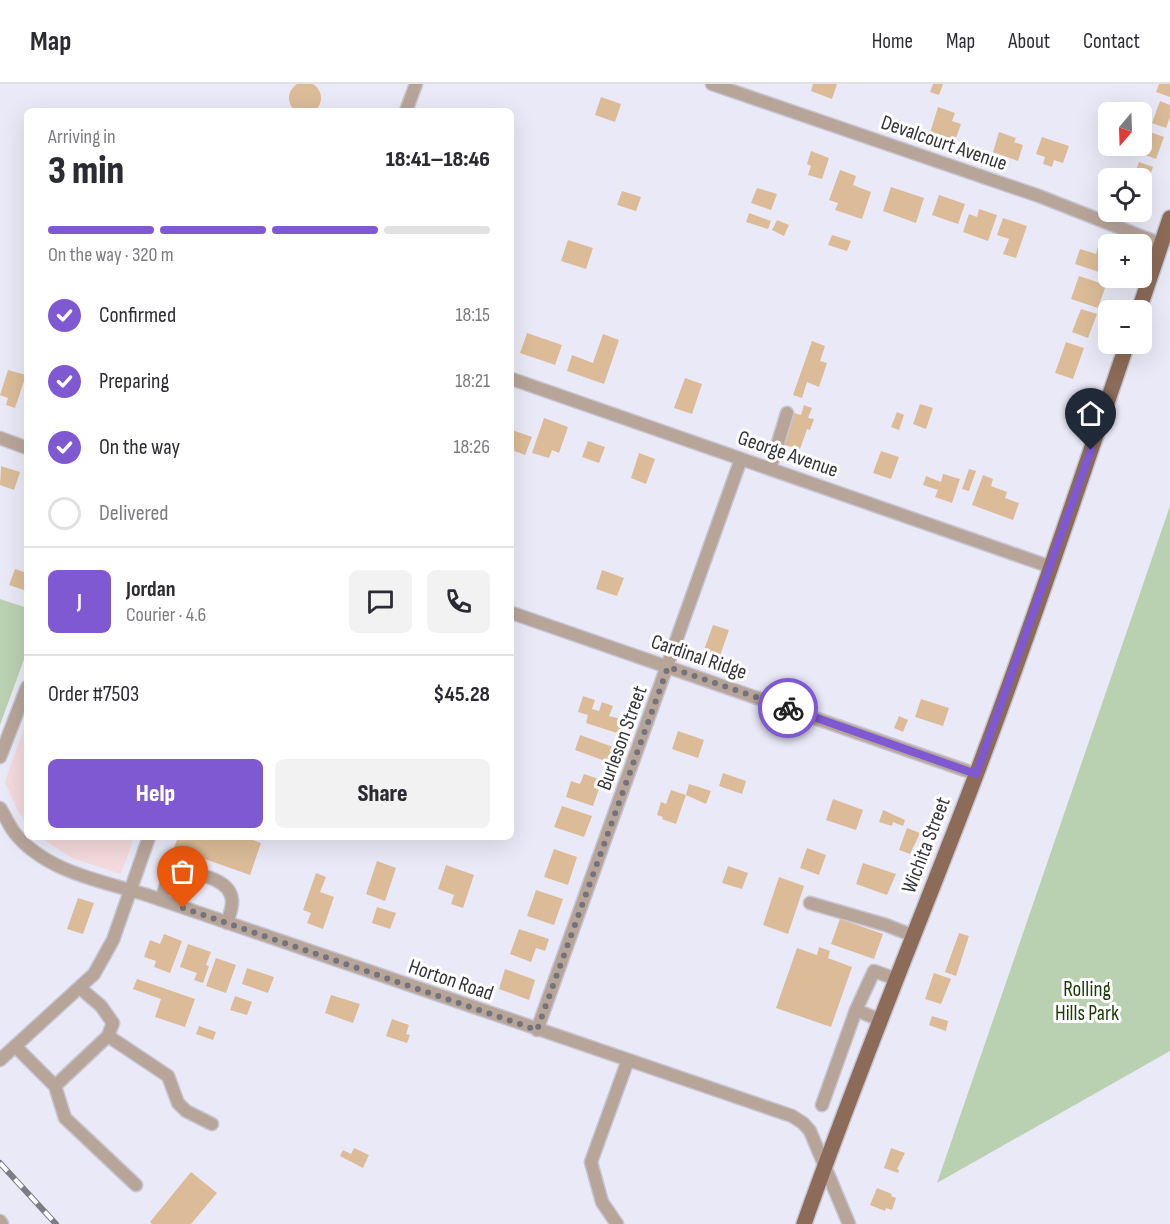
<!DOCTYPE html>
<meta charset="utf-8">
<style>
:root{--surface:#fff;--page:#f2f2f3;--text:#2b2b33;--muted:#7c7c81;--line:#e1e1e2;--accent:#7f59d2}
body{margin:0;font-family:"Sofia Sans Condensed",sans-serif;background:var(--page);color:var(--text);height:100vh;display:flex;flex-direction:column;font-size:22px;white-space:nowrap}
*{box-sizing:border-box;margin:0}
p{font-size:20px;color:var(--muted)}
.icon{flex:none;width:33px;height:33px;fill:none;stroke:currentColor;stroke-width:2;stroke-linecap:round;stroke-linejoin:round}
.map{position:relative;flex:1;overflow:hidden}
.drawer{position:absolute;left:24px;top:24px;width:490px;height:732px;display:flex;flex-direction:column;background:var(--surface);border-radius:9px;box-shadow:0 6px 24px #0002}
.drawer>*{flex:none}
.needle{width:39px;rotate:199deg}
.buttons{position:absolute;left:1098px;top:18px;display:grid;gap:12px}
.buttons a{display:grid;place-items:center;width:54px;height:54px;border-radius:9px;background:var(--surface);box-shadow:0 6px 24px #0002;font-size:30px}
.pin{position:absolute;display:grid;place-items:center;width:51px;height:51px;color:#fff;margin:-62px -26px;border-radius:50% 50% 50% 0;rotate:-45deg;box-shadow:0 0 6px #0007}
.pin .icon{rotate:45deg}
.courier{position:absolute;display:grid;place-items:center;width:60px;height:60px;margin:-30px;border:4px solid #7f59d2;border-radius:50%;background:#fff;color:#222;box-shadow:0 2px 8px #0007}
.summary em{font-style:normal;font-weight:800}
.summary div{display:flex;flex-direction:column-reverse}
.summary{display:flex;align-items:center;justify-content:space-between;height:102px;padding:0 24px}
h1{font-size:39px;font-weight:800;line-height:45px}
.bar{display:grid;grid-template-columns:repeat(4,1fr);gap:9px 6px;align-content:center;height:72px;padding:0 24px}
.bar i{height:8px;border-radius:4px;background:var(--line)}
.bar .selected{background:var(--accent)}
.bar p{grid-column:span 4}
.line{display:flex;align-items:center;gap:15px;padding:0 24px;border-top:2px solid var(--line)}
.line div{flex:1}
.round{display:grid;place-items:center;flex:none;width:63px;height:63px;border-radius:9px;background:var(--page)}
ol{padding:0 24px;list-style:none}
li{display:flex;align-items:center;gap:18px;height:66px}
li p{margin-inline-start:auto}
li .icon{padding:6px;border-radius:50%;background:var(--accent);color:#fff;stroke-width:4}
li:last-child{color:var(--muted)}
li i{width:33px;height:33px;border:3px solid var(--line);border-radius:50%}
.button{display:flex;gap:12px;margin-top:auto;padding:12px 24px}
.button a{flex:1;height:69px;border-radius:9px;background:var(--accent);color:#fff;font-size:24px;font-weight:800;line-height:69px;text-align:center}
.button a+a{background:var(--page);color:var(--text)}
header{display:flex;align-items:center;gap:36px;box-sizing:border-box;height:84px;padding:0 30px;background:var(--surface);border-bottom:2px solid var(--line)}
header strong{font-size:28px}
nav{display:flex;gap:33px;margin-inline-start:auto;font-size:21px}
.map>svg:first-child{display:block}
.education{fill:#f4d9dd}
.green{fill:#bad1b1}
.building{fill:#dcbc98}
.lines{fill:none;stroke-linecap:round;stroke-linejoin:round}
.minor-casing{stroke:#c6c5d1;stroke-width:15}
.major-casing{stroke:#c6c5d1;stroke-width:18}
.minor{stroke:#b8a59a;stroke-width:12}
.major{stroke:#8c6b58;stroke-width:15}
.rail-casing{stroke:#7d7c85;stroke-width:6}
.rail{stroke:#fff;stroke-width:4;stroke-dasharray:11;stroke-linecap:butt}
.done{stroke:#74737c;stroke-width:6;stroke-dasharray:0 10.8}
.route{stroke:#7f59d2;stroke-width:8}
.labels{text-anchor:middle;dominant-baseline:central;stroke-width:6;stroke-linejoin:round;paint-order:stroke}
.street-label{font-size:21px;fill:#353439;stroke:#fff}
.park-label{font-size:21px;fill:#183b03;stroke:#fff}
</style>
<header>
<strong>Map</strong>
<nav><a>Home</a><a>Map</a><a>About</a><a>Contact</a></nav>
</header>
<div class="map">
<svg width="1170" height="1140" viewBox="0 0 1170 1140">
<rect width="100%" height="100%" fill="#eae9f7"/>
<path class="education" d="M 27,636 L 27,740 L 18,727 L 5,698 Z
M 40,753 L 134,753 L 121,790 L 72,774 Z"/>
<path class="green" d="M 1170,422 L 1170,967 L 937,1099 Z
M 0,515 L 27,524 L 27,567 L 0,641 Z"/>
<path class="building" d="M289 14a16 16 0 1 1 32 0a16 16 0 1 1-32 0Z
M 813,0 L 837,0 L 832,15 L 811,7 Z
M 933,0 L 943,0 L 939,11 L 930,8 Z
M 1159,0 L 1170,0 L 1170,13 L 1156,8 Z
M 601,13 L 621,20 L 615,38 L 595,31 Z
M 1160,17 L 1170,21 L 1170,33 L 1166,44 L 1152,39 Z
M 938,23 L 955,29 L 952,37 L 961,40 L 955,57 L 930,49 Z
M 1147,47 L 1164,53 L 1156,75 L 1140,69 Z
M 999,48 L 1016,54 L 1014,58 L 1023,61 L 1018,77 L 993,68 Z
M 1042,53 L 1069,62 L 1063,79 L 1054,76 L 1052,83 L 1043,80 L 1045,73 L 1036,70 Z
M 811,67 L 829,74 L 822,95 L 808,91 L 811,82 L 807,80 Z
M 1139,78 L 1153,83 L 1145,105 L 1142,103 L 1142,94 L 1133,94 Z
M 840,86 L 856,92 L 853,101 L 871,108 L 862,135 L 835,126 L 838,119 L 829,116 Z
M 891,103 L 924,114 L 916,139 L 883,127 Z
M 757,104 L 777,110 L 771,126 L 751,119 Z
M 622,107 L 641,113 L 636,127 L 617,121 Z
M 939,111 L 965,120 L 958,140 L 932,131 Z
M 979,125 L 997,131 L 988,157 L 963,148 L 969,130 L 977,133 Z
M 749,129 L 771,137 L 768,145 L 746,138 Z
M 1003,134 L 1027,142 L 1016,174 L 1003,170 L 1009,155 L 997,151 Z
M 777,136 L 789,141 L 784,152 L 772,146 Z
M 832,151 L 851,157 L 847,167 L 828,161 Z
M 568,156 L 593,164 L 586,185 L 561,177 Z
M 1098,163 L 1108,166 L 1108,191 L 1075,180 L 1080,165 L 1096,170 Z
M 1079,192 L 1106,201 L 1098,224 L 1071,215 Z
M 1081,225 L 1097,230 L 1088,254 L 1072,248 Z
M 527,249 L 562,261 L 555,281 L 520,269 Z
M 603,250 L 619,256 L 604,300 L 567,287 L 572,271 L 593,279 Z
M 812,257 L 825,262 L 820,277 L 827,279 L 819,303 L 807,298 L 802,314 L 793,311 Z
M 1066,258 L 1084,264 L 1073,295 L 1055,289 Z
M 8,286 L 26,291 L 15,324 L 6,321 L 8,314 L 0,311 Z
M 685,294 L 702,300 L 692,330 L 674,324 Z
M 920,320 L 933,324 L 926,345 L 913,340 Z
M 804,321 L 812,324 L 808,334 L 814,335 L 810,346 L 807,345 L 800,365 L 781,360 L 794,329 L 801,331 Z
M 897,328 L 904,331 L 899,346 L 891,343 Z
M 544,334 L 568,343 L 559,369 L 552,366 L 549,374 L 532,369 Z
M 512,346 L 532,353 L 525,371 L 512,366 Z
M 588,357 L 605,363 L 599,379 L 582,373 Z
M 881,367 L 899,373 L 891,395 L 873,389 Z
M 639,369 L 655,375 L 646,400 L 631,394 Z
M 1,382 L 20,388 L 14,406 L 0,401 Z
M 969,385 L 976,387 L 969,407 L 962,405 Z
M 943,390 L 960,395 L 952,419 L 935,413 L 938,406 L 923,401 L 926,392 L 941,398 Z
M 983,391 L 993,395 L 991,402 L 1007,408 L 1005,414 L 1019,419 L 1013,436 L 972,421 Z
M 15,485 L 27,489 L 27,507 L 9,501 Z
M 602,486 L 624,494 L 617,512 L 596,505 Z
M 713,541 L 729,546 L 717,580 L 701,574 Z
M 583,612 L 595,616 L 592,625 L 599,627 L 602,618 L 613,622 L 609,632 L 625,636 L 620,650 L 586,639 L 588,631 L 578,628 Z
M 921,615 L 949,624 L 943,642 L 915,633 Z
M 899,632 L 908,636 L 903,648 L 894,644 Z
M 678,647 L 704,656 L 698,674 L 672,665 Z
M 580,651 L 613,663 L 608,678 L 575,666 Z
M 723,689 L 746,697 L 742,710 L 719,702 Z
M 584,690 L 602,696 L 593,722 L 566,713 L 571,697 L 580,700 Z
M 689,700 L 711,707 L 706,720 L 686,711 L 676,740 L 662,735 L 663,733 L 657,731 L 661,718 L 666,720 L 671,706 L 686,711 Z
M 833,715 L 863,726 L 856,746 L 826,736 Z
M 562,722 L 592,732 L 584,753 L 554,743 Z
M 883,726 L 905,736 L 903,742 L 893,738 L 892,742 L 879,738 Z
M 907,744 L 920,749 L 910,770 L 899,766 Z
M 178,753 L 245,753 L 261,759 L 250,791 L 174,764 Z
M 807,764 L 826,771 L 819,791 L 800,784 Z
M 554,765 L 577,773 L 568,801 L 544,793 Z
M 377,777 L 396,784 L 385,817 L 366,810 Z
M 863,779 L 896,790 L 887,811 L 856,800 Z
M 446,781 L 474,791 L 463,824 L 451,820 L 454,811 L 438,805 Z
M 728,782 L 748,789 L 742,805 L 722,799 Z
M 316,789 L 326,793 L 320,808 L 334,813 L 323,845 L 307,839 L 311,829 L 303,826 Z
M 779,793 L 804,802 L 788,850 L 763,841 Z
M 536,806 L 563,815 L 554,841 L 527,832 Z
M 78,814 L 94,819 L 83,850 L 67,845 Z
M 377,823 L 396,829 L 390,845 L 372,839 Z
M 840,835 L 883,850 L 874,875 L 831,860 Z
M 519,845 L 549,855 L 545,867 L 536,864 L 531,878 L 510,870 Z
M 959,849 L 969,852 L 956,892 L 945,888 Z
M 164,850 L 182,857 L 170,889 L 154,883 L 156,877 L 144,873 L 150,856 L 160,860 Z
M 188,860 L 211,868 L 206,881 L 209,882 L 203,899 L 194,896 L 197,889 L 180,883 Z
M 819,863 L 830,867 L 828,874 L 852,883 L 831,943 L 776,924 L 797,864 L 817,871 Z
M 216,874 L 236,881 L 226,909 L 206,902 Z
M 247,884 L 274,893 L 268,909 L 242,900 Z
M 505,885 L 535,896 L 529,916 L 499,905 Z
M 934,889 L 951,895 L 941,920 L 925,915 Z
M 137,895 L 195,915 L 185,943 L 155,933 L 161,915 L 133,905 Z
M 331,911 L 360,920 L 353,939 L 325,929 Z
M 235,912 L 252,918 L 247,931 L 230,926 Z
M 932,932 L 948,937 L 946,947 L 929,941 Z
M 392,935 L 409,941 L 406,950 L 410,951 L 407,959 L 386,952 Z
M 199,942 L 216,948 L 213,956 L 196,950 Z
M 354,1064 L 369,1071 L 363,1084 L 340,1072 L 343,1066 L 351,1070 Z
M 891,1064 L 905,1069 L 897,1085 L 899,1086 L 898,1089 L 884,1084 Z
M 191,1088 L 217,1109 L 191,1140 L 152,1140 L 150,1138 Z
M 877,1104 L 892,1110 L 891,1112 L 896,1114 L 892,1126 L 886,1124 L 885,1127 L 870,1121 Z"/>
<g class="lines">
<g class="minor-casing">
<path id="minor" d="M 712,0 L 1039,112 L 1161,160
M 406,27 L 416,0
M 512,295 L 1051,483
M 0,354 L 27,364
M 770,385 L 787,329
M 512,529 L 976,690
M 0,673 L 27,603
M 0,724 C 5,732 9,741 14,748 C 45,788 102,797 147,811 L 792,1032 L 803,1039 L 810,1047 L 849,1140
M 161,816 L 170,789 L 177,785 C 194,790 230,793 232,816 C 233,823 229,832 227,839
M 810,819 L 886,841 L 914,852
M 856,926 L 874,887 L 896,895
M 537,946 L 741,375
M 108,952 L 168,992 L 178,1019 L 186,1027 L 212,1040
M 15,962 L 55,1002 L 65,1034 L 136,1101
M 0,976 L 94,890 L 113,856 L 149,753
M 55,1002 L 108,952 L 113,939 L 101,922 L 80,904
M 822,1021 L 856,926 L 880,936
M 0,1137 L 2,1140
M 617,1140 L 602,1118 L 591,1078 L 628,976"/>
</g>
<g class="major-casing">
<path id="major" d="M 1139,226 L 1170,134
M 804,1140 C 857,989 919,841 976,691 C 1030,548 1078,404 1127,260"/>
</g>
<use href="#minor" class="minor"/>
<use href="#major" class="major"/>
<g class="rail-casing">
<path id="rail" d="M 0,1079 L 56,1140"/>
</g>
<use href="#rail" class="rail"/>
</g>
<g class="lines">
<path class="done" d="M 183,824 L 537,946 L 668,583 L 788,624"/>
<path class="route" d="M 788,624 L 976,690 L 1091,366"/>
</g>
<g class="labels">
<g class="street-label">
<text transform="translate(944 59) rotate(19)">Devalcourt Avenue</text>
<text transform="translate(788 370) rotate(19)">George Avenue</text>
<text transform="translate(699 573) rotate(19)">Cardinal Ridge</text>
<text transform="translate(622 654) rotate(-70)">Burleson Street</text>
<text transform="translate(926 761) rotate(-69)">Wichita Street</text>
<text transform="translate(451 896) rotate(19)">Horton Road</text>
</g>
<g class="park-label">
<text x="1087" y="905">Rolling<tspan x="1087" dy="24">Hills Park</tspan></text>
</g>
</g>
</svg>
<div class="buttons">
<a><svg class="needle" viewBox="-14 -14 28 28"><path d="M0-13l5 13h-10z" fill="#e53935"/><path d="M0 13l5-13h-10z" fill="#7c7c81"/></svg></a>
<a><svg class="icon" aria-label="locate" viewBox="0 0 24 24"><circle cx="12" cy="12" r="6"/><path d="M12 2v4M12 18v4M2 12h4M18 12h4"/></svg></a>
<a>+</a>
<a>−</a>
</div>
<div class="pin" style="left:183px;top:824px;background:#ea580c"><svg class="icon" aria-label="bag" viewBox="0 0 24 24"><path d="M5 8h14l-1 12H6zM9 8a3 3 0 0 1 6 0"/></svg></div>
<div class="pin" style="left:1091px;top:366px;background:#1f2937"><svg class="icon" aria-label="home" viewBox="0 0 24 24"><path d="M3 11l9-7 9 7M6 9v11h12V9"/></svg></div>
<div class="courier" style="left:788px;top:624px"><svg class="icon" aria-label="bike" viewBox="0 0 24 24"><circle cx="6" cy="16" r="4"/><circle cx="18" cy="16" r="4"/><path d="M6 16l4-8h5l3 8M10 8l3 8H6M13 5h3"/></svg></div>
<section class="drawer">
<div class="summary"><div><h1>3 min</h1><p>Arriving in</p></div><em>18:41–18:46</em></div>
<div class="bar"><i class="selected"></i><i class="selected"></i><i class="selected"></i><i></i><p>On the way · 320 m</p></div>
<ol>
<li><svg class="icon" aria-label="check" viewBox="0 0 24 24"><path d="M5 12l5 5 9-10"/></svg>Confirmed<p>18:15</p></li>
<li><svg class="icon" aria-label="check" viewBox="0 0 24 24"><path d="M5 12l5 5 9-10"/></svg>Preparing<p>18:21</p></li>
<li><svg class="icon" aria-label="check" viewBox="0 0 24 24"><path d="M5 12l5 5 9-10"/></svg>On the way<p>18:26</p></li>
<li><i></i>Delivered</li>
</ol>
<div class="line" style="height:108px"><b class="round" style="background:var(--accent);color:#fff">J</b><div><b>Jordan</b><p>Courier · 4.6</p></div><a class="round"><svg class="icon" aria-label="chat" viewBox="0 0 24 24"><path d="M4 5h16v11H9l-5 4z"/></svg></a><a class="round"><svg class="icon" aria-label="phone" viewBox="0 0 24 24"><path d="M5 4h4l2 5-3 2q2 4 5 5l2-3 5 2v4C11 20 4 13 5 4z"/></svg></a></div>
<div class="line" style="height:78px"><div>Order #7503</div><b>$45.28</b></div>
<div class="button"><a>Help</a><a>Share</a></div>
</section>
</div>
